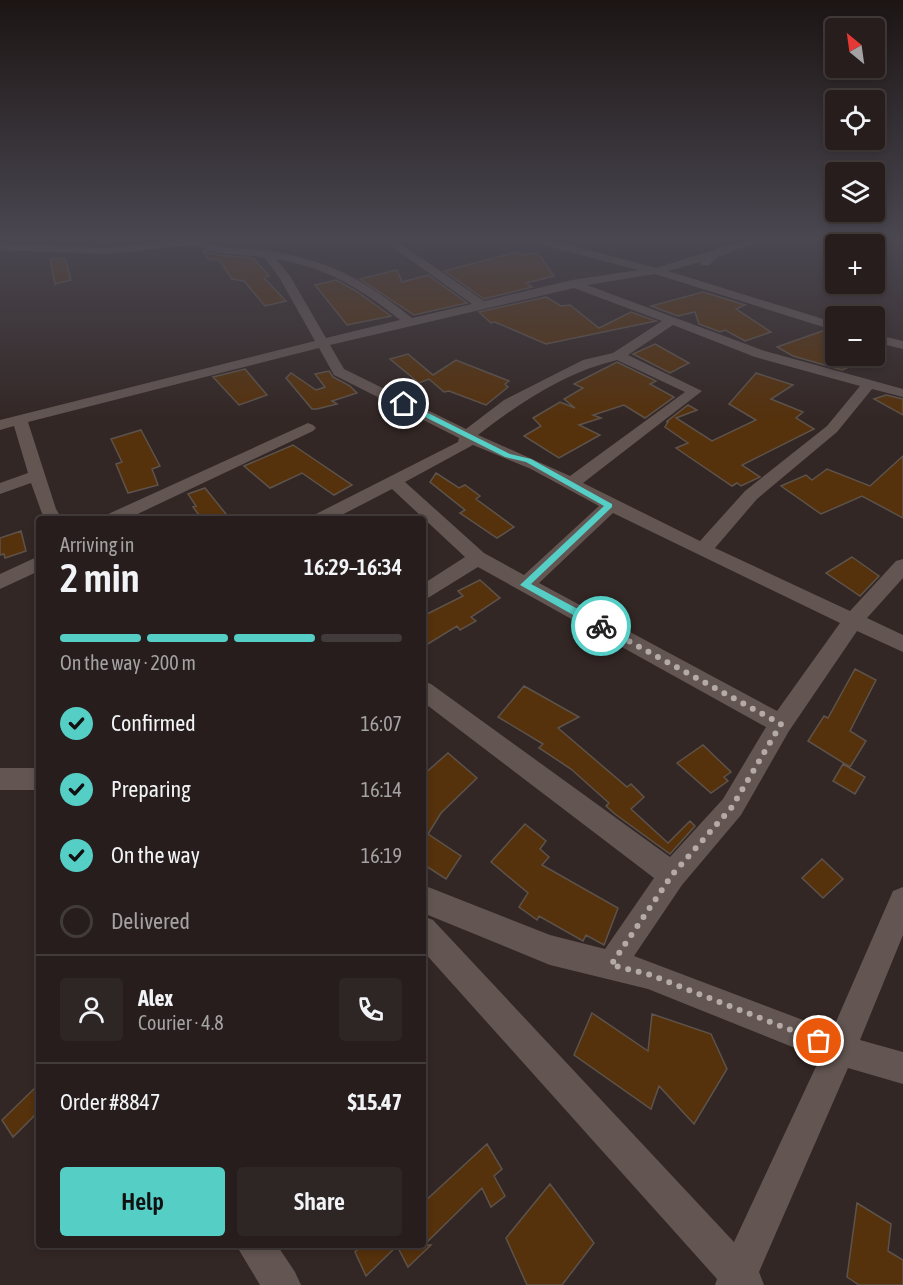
<!DOCTYPE html>
<meta charset="utf-8">
<style>
:root{--surface:#261d1c;--page:#2e2625;--text:#f1f3f6;--muted:#a4a2a3;--line:#423b3b;--accent:#55cec6}
body{margin:0;font-family:"Asap Condensed",sans-serif;background:var(--page);color:var(--text);height:100vh;display:flex;flex-direction:column;font-size:22px;white-space:nowrap}
*{box-sizing:border-box;margin:0}
p{font-size:20px;color:var(--muted)}
.icon{flex:none;width:33px;height:33px;fill:none;stroke:currentColor;stroke-width:2;stroke-linecap:round;stroke-linejoin:round}
.map{position:relative;flex:1;overflow:hidden}
.side{position:absolute;left:36px;top:516px;width:390px;height:732px;display:flex;flex-direction:column;background:var(--surface);border-radius:6px;box-shadow:0 3px 9px #0003,0 0 0 2px var(--line)}
.side>*{flex:none}
.needle{width:39px;rotate:331deg}
.controls{position:absolute;left:825px;top:18px;display:grid;gap:12px}
.controls a{display:grid;place-items:center;width:60px;height:60px;border-radius:6px;background:var(--surface);box-shadow:0 3px 9px #0003,0 0 0 2px var(--line);font-size:30px}
.pin{position:absolute;display:grid;place-items:center;width:51px;height:51px;color:#fff;margin:-26px;border:3px solid #fff;border-radius:50%;box-shadow:0 2px 6px #0007}
.courier{position:absolute;display:grid;place-items:center;width:60px;height:60px;margin:-30px;border:4px solid #55cec6;border-radius:50%;background:#fff;color:#222;box-shadow:0 2px 8px #0007}
.head em{font-style:normal;font-weight:600}
.head div{display:flex;flex-direction:column-reverse}
.head{display:flex;align-items:center;justify-content:space-between;height:102px;padding:0 24px}
h1{font-size:39px;font-weight:600;line-height:45px}
.bar{display:grid;grid-template-columns:repeat(4,1fr);gap:9px 6px;align-content:center;height:72px;padding:0 24px}
.bar i{height:8px;border-radius:4px;background:var(--line)}
.bar .on{background:var(--accent)}
.bar p{grid-column:span 4}
.line{display:flex;align-items:center;gap:15px;padding:0 24px;border-top:2px solid var(--line)}
.line div{flex:1}
.round{display:grid;place-items:center;flex:none;width:63px;height:63px;border-radius:6px;background:var(--page)}
ol{padding:0 24px;list-style:none}
li{display:flex;align-items:center;gap:18px;height:66px}
li p{margin-inline-start:auto}
li .icon{padding:6px;border-radius:50%;background:var(--accent);color:#111;stroke-width:4}
li:last-child{color:var(--muted)}
li i{width:33px;height:33px;border:3px solid var(--line);border-radius:50%}
.cta{display:flex;gap:12px;margin-top:auto;padding:12px 24px}
.cta a{flex:1;height:69px;border-radius:6px;background:var(--accent);color:#111;font-size:24px;font-weight:600;line-height:69px;text-align:center}
.cta a+a{background:var(--page);color:var(--text)}
.map>svg:first-child{display:block}
.building{fill:#55310c;stroke:#5d534b;stroke-width:1.5}
.lines{fill:none;stroke-linecap:round;stroke-linejoin:round}
.street{fill:#625552;fill-rule:evenodd}
.route{fill:#55cec6}
.done{stroke:#b4aaa8;stroke-width:6;stroke-dasharray:0 10.8}
</style>
<div class="map">
<svg width="903" height="1285" viewBox="0 0 903 1285">
<rect width="100%" height="100%" fill="#332725"/>
<path class="building" d="M 203,251 L 218,255 L 253,258 L 269,276 L 264,278 L 286,301 L 265,306 L 244,281 L 232,279 L 218,259 L 210,260 Z
M 517,252 L 522,255 L 538,253 L 554,276 L 526,283 L 532,287 L 484,299 L 444,271 Z
M 65,258 L 71,280 L 55,284 L 50,259 Z
M 397,270 L 402,282 L 428,275 L 467,303 L 414,315 L 360,279 Z
M 336,280 L 356,291 L 391,316 L 347,325 L 315,285 Z
M 703,292 L 745,305 L 736,309 L 771,332 L 745,341 L 725,330 L 720,332 L 699,324 L 695,312 L 678,316 L 651,306 Z
M 546,297 L 561,306 L 570,305 L 599,328 L 631,312 L 656,321 L 546,344 L 495,322 L 491,323 L 479,312 Z
M 825,330 L 836,333 L 836,356 L 874,356 L 842,370 L 793,356 L 777,347 Z
M 655,344 L 689,363 L 670,373 L 633,354 Z
M 408,354 L 433,375 L 456,360 L 509,381 L 505,384 L 508,387 L 486,405 L 449,391 L 444,392 L 429,379 L 419,383 L 390,359 Z
M 617,362 L 656,381 L 650,384 L 674,397 L 645,418 L 624,405 L 593,415 L 601,418 L 579,425 L 600,435 L 559,458 L 524,436 L 541,426 L 533,418 L 560,402 L 575,408 L 564,399 L 583,388 L 574,384 Z
M 245,369 L 267,395 L 239,405 L 213,377 Z
M 329,371 L 333,377 L 350,386 L 357,393 L 332,401 L 337,404 L 317,409 L 312,409 L 286,378 L 291,373 L 316,390 L 325,387 L 315,374 Z
M 756,373 L 793,385 L 771,399 L 803,412 L 796,418 L 814,429 L 742,465 L 760,477 L 741,486 L 737,483 L 732,486 L 676,448 L 688,443 L 665,427 L 669,420 L 666,422 L 688,405 L 697,410 L 676,418 L 712,441 L 756,420 L 729,404 Z
M 886,395 L 903,399 L 903,415 L 874,399 Z
M 141,430 L 160,466 L 152,469 L 158,485 L 128,493 L 116,464 L 122,462 L 111,439 Z
M 293,445 L 352,485 L 334,495 L 302,473 L 270,488 L 244,466 Z
M 903,456 L 903,518 L 862,496 L 821,514 L 781,486 L 806,475 L 812,480 L 827,469 L 870,486 Z
M 436,473 L 459,488 L 465,485 L 480,496 L 476,499 L 514,527 L 497,538 L 460,513 L 465,510 L 430,482 Z
M 205,488 L 226,514 L 215,519 L 202,519 L 193,507 L 196,506 L 188,494 Z
M 21,531 L 26,551 L 5,558 L 4,554 L 0,555 L 0,538 Z
M 852,557 L 879,576 L 860,596 L 826,573 Z
M 480,580 L 500,598 L 471,617 L 476,621 L 460,630 L 457,626 L 423,647 L 423,616 L 463,596 L 458,591 Z
M 855,669 L 876,680 L 850,731 L 866,741 L 850,767 L 808,741 L 824,716 L 828,718 Z
M 524,686 L 579,717 L 558,728 L 627,787 L 631,784 L 644,797 L 631,809 L 668,843 L 690,821 L 695,826 L 670,854 L 615,814 L 606,806 L 609,803 L 571,769 L 539,748 L 543,744 L 498,717 Z
M 703,745 L 731,772 L 724,777 L 728,781 L 711,793 L 677,763 Z
M 448,753 L 477,778 L 441,813 L 428,834 L 461,856 L 446,879 L 423,864 L 423,775 Z
M 843,764 L 865,777 L 855,794 L 833,781 Z
M 525,824 L 546,841 L 540,849 L 549,857 L 542,865 L 618,908 L 604,945 L 586,935 L 583,941 L 539,916 L 537,920 L 519,907 L 528,893 L 491,862 Z
M 822,859 L 843,879 L 823,898 L 802,878 Z
M 592,1013 L 648,1051 L 652,1014 L 711,1034 L 727,1069 L 694,1124 L 659,1086 L 651,1109 L 574,1055 Z
M 39,1084 L 39,1111 L 13,1137 L 2,1120 Z
M 487,1144 L 502,1169 L 494,1176 L 505,1196 L 491,1207 L 482,1188 L 424,1245 L 431,1245 L 408,1267 L 397,1246 L 366,1276 L 355,1252 L 362,1245 L 423,1245 L 423,1203 Z
M 550,1184 L 594,1243 L 562,1285 L 527,1285 L 506,1238 Z
M 857,1203 L 891,1224 L 888,1251 L 903,1260 L 903,1285 L 859,1285 L 847,1277 Z"/>
<g class="lines">
<path class="street" d="M 179,240 L 207,240 L 206,243 C 227,250 249,248 271,251 C 330,261 365,280 412,318 L 472,304 L 383,240 L 395,240 L 484,301 L 572,280 L 638,270 L 524,240 L 546,240 L 574,246 L 656,268 L 746,240 L 762,240 L 718,257 L 709,265 L 701,265 L 700,262 L 668,271 L 836,323 L 836,331 L 655,274 L 587,285 L 765,351 L 903,389 L 903,397 L 872,389 L 837,432 L 757,499 L 715,548 L 850,611 L 896,561 L 903,559 L 903,578 L 867,618 L 903,635 L 903,652 L 857,631 L 789,731 L 741,815 L 682,885 L 634,956 L 832,1031 L 893,891 L 903,887 L 903,935 L 860,1040 L 903,1052 L 903,1084 L 848,1068 L 759,1272 L 764,1285 L 715,1285 L 717,1279 L 423,951 L 423,916 L 433,920 L 734,1242 L 820,1058 L 648,989 L 550,965 L 423,913 L 423,885 L 550,935 L 605,949 L 654,878 L 423,702 L 423,681 L 431,684 L 670,857 L 723,799 L 766,727 L 478,567 L 423,601 L 423,584 L 465,557 L 392,489 L 334,519 L 311,519 L 314,515 L 458,442 L 459,438 L 334,375 L 319,348 L 28,422 L 56,509 L 62,519 L 44,519 L 31,483 L 0,494 L 0,483 L 28,473 L 14,426 L 0,430 L 0,420 L 315,341 L 279,277 L 264,257 L 218,253 L 192,245 L 106,254 L 0,250 L 0,244 L 106,248 ZM 276,259 C 326,267 362,289 400,320 L 326,338 L 290,276 ZM 574,288 L 662,321 L 613,353 L 583,360 L 504,400 L 466,429 L 344,369 L 330,345 ZM 673,325 L 755,357 L 860,386 L 827,426 L 745,491 L 700,541 L 583,483 L 702,391 L 628,355 ZM 617,360 L 685,392 L 570,476 L 478,435 C 519,403 566,372 617,360 ZM 473,445 L 531,469 L 599,506 L 524,575 L 484,553 L 405,482 ZM 613,513 L 840,623 L 777,711 L 539,583 Z
M 874,334 L 903,341 L 903,349 L 874,342 Z
M 308,423 L 313,425 L 316,428 L 313,431 L 127,519 L 103,519 L 106,515 Z
M 39,556 L 39,571 L 0,589 L 0,574 Z
M 0,768 L 39,768 L 39,790 L 0,790 Z
M 236,1245 L 277,1245 L 295,1272 L 301,1285 L 260,1285 Z"/>
</g>
<linearGradient id="sky" x2="0" y2="1"><stop stop-color="#1c1514"/><stop offset="0.57" stop-color="#4a4751"/><stop offset="1" stop-color="#4a4751" stop-opacity="0"/></linearGradient>
<rect width="903" height="420" fill="url(#sky)"/>
<path class="route" d="M 404,401 L 510,454 L 531,459 L 612,504 L 612,507 L 531,584 L 604,623 L 604,629 L 598,629 L 520,585 L 604,506 L 526,462 L 505,457 L 401,405 Z"/>
<g class="lines">
<path class="done" d="M 601,626 L 781,724 L 732,807 L 672,875 L 611,965 L 648,974 L 819,1041"/>
</g>
</svg>
<div class="controls">
<a><svg class="needle" viewBox="-14 -14 28 28"><path d="M0-13l5 13h-10z" fill="#e53935"/><path d="M0 13l5-13h-10z" fill="#a4a2a3"/></svg></a>
<a><svg class="icon" aria-label="locate" viewBox="0 0 24 24"><circle cx="12" cy="12" r="6"/><path d="M12 2v4M12 18v4M2 12h4M18 12h4"/></svg></a>
<a><svg class="icon" aria-label="layers" viewBox="0 0 24 24"><path d="M12 4l9 5-9 5-9-5zM3 14l9 5 9-5"/></svg></a>
<a>+</a>
<a>−</a>
</div>
<div class="pin" style="left:819px;top:1041px;background:#ea580c"><svg class="icon" aria-label="bag" viewBox="0 0 24 24"><path d="M5 8h14l-1 12H6zM9 8a3 3 0 0 1 6 0"/></svg></div>
<div class="pin" style="left:404px;top:404px;background:#1f2937"><svg class="icon" aria-label="home" viewBox="0 0 24 24"><path d="M3 11l9-7 9 7M6 9v11h12V9"/></svg></div>
<div class="courier" style="left:601px;top:626px"><svg class="icon" aria-label="bike" viewBox="0 0 24 24"><circle cx="6" cy="16" r="4"/><circle cx="18" cy="16" r="4"/><path d="M6 16l4-8h5l3 8M10 8l3 8H6M13 5h3"/></svg></div>
<section class="side">
<div class="head"><div><h1>2 min</h1><p>Arriving in</p></div><em>16:29–16:34</em></div>
<div class="bar"><i class="on"></i><i class="on"></i><i class="on"></i><i></i><p>On the way · 200 m</p></div>
<ol>
<li><svg class="icon" aria-label="check" viewBox="0 0 24 24"><path d="M5 12l5 5 9-10"/></svg>Confirmed<p>16:07</p></li>
<li><svg class="icon" aria-label="check" viewBox="0 0 24 24"><path d="M5 12l5 5 9-10"/></svg>Preparing<p>16:14</p></li>
<li><svg class="icon" aria-label="check" viewBox="0 0 24 24"><path d="M5 12l5 5 9-10"/></svg>On the way<p>16:19</p></li>
<li><i></i>Delivered</li>
</ol>
<div class="line" style="height:108px"><a class="round"><svg class="icon" aria-label="person" viewBox="0 0 24 24"><circle cx="12" cy="8" r="4"/><path d="M4 21q1-7 8-7t8 7"/></svg></a><div><b>Alex</b><p>Courier · 4.8</p></div><a class="round"><svg class="icon" aria-label="phone" viewBox="0 0 24 24"><path d="M5 4h4l2 5-3 2q2 4 5 5l2-3 5 2v4C11 20 4 13 5 4z"/></svg></a></div>
<div class="line" style="height:78px"><div>Order #8847</div><b>$15.47</b></div>
<div class="cta"><a>Help</a><a>Share</a></div>
</section>
</div>
